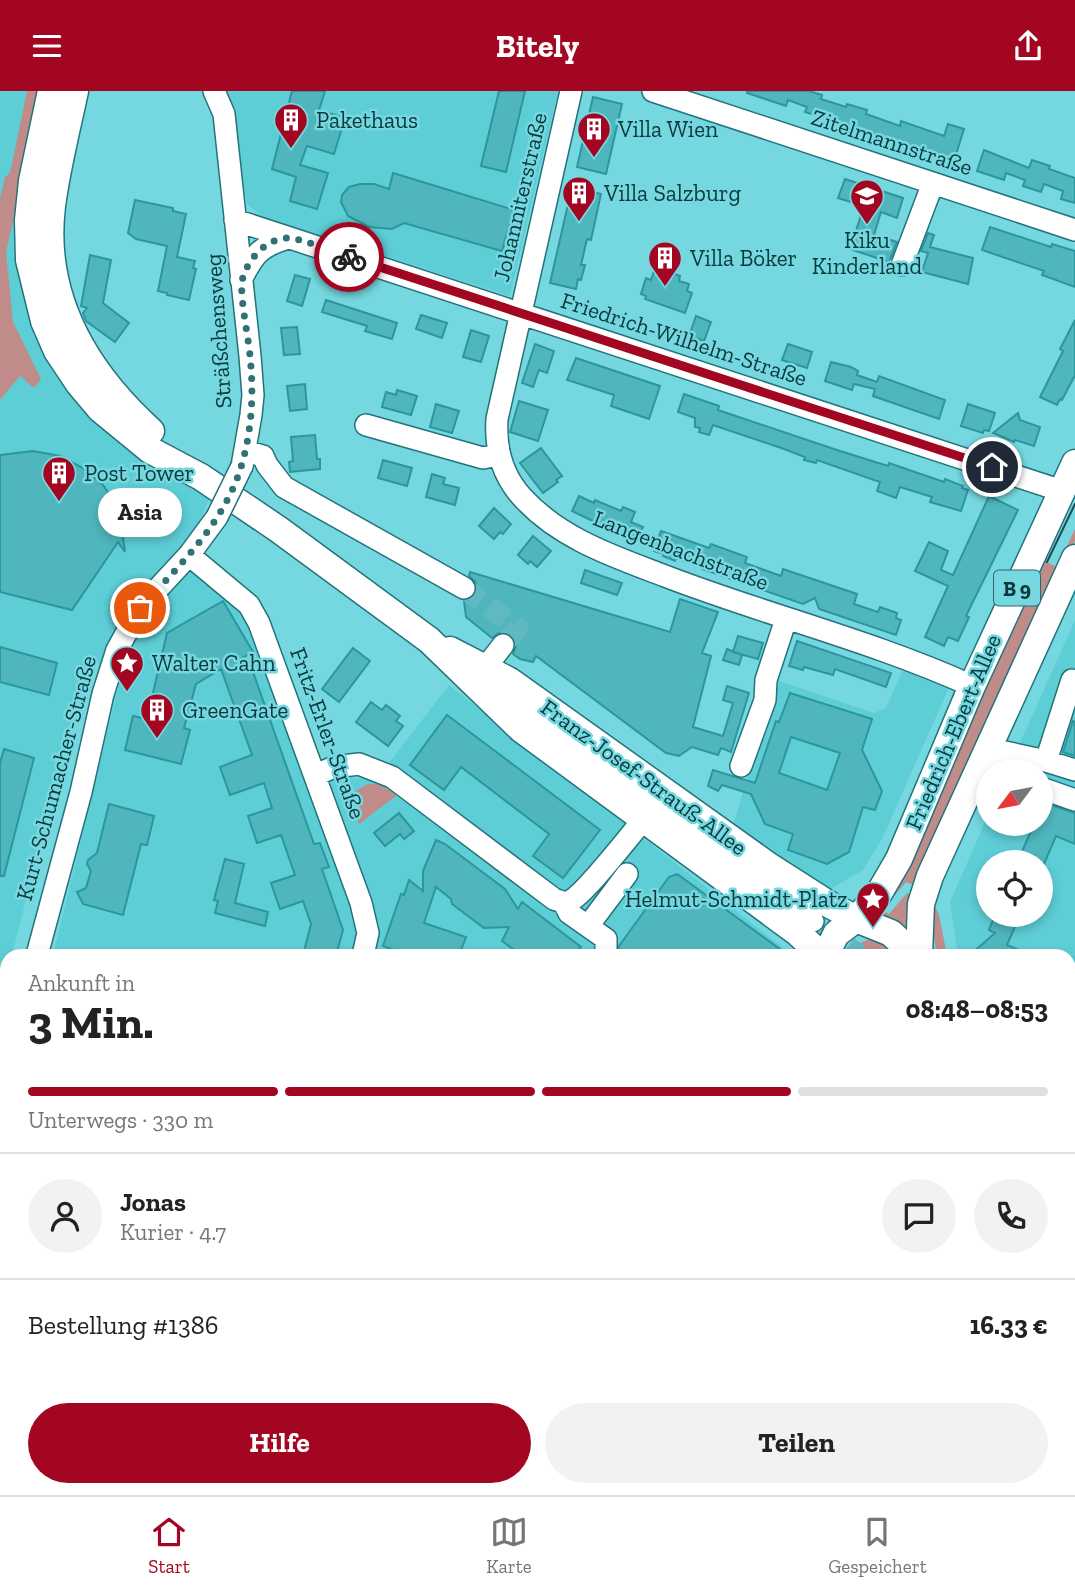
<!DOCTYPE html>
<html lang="de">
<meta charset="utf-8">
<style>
:root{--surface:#fff;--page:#f2f2f2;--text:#222;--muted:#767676;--line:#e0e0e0;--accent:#a30621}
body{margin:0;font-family:"Zilla Slab",serif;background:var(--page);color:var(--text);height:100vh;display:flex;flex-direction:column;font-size:26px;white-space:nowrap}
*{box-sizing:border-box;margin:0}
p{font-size:23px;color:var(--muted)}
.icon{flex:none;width:38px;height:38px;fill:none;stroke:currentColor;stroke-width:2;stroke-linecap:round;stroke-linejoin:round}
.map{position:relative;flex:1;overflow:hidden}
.side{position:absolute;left:0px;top:858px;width:1076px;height:548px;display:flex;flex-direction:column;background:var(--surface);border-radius:21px 21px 0 0;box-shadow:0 4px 10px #0003}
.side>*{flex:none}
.needle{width:46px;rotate:238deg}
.fabs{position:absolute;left:976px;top:668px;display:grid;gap:14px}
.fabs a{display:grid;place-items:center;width:77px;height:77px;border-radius:50%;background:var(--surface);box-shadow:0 4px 10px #0003;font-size:35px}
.pin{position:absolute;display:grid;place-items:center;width:60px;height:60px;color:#fff;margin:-30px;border:4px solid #fff;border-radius:50%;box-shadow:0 2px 7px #0007}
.courier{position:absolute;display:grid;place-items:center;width:70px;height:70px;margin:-35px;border:5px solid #a30621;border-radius:50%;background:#fff;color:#222;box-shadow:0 2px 9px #0007}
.bubble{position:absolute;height:49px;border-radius:24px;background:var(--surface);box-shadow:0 4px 10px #0003;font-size:23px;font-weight:700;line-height:49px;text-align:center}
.overview em{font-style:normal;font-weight:700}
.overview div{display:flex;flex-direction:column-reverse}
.overview{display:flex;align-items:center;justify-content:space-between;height:119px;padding:0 28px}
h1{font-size:46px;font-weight:700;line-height:52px}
.bar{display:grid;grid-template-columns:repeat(4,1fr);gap:10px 7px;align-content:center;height:84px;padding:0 28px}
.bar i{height:9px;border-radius:5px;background:var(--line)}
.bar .current{background:var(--accent)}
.bar p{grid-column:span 4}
.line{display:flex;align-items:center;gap:18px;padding:0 28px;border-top:2px solid var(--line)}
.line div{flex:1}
.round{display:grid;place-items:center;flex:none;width:74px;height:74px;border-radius:37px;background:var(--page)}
.primary-button{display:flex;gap:14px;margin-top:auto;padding:14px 28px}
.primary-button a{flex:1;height:80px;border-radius:42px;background:var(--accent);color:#fff;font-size:28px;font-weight:700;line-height:80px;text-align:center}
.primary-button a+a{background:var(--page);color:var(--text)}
header{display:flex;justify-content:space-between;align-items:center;height:91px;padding:0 28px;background:var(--accent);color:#fff;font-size:32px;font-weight:700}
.tabs{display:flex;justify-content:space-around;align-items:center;height:98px;border-top:2px solid var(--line);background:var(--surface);font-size:19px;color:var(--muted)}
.tabs a{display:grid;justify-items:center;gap:4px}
.tabs .current{color:var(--accent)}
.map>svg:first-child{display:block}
.built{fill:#5dcdd6;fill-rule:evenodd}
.green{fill:#bf8c89}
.building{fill:#50b6be;stroke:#2b969e;stroke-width:2;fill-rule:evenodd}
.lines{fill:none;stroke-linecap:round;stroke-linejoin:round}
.minor-tunnel{stroke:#60b8c0;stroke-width:21;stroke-dasharray:21 10;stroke-linecap:butt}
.minor-casing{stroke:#24737a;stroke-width:24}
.major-casing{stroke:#24737a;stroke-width:29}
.minor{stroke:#fff;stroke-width:21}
.major{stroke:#fff;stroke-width:26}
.tram{stroke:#194d51;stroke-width:2}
.minor-bridge-casing{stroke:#24737a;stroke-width:24;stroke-linecap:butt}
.minor-bridge{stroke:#fff;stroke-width:21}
.done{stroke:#317176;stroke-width:7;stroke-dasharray:0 12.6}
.route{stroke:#a30621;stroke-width:9}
.labels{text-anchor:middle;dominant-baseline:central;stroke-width:5;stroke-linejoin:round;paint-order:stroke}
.shield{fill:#75d8e1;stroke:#2c696e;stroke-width:2}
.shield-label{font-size:21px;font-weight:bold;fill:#0c393c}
.poi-label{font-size:23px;fill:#0c393c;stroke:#75d8e1;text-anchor:start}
.street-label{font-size:23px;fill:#0c393c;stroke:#75d8e1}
</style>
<header><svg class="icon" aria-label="menu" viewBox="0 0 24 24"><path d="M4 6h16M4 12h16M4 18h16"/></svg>Bitely<svg class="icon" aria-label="share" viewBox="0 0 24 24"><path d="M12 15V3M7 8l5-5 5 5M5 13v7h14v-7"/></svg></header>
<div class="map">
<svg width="1075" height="1404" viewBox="0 0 1075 1404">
<rect width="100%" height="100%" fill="#75d8e1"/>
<path class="built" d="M 0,0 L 43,0 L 80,314 L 146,375 L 210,406 L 196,439 L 181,463 L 241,513 L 315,692 L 335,685 L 379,689 L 389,672 L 449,594 L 782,856 L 784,864 L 53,864 L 125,568 L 85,576 L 12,864 L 7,864 L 7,882 L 0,910 Z
M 226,0 L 558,0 L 510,205 L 263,126 L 247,113 Z
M 1075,529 L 1075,985 L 1069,980 L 1069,864 L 958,864 L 950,811 L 989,722 L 989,733 L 1041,733 L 1041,681 L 1007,681 ZM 989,772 L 1041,772 L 1041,824 L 989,824 Z
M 904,577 L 950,594 L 883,746 L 863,779 L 829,799 L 733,735 L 776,589 L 874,622 L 886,617 Z
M 7,1042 L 7,1292 L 0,1290 L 0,1069 Z
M 273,1398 L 609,1398 L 606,1404 L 285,1404 Z"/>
<path class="green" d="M 27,0 L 43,0 L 6,161 L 13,231 L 41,288 L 34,297 L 20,285 L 0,309 L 0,108 L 5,86 L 10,82 Z
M 1075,438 L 1075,450 L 1023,561 L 1013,570 L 913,794 L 906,791 L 888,812 L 1043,469 L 1057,476 Z
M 368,693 L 379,693 L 397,704 L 359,733 L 351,711 L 357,699 Z
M 907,802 L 910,803 L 905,838 L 876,823 L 880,818 L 889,823 Z
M 933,811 L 939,824 L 947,864 L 937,864 L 931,832 Z
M 867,849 C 880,848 888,855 896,864 L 849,864 L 858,853 Z"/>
<path class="building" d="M 292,0 L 325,0 L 319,19 L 345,27 L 334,63 L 307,55 L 300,74 L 328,82 L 317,118 L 290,110 L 296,86 L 272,78 Z
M 499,0 L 525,0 L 506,81 L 481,75 Z
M 747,0 L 809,0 L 822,4 L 821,8 L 846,16 L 847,13 L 867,19 L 866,23 L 900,35 L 901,30 L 944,45 L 948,33 L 964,38 L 954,70 L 805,21 L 807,16 L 788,9 L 786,15 L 747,2 Z
M 593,6 L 622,13 L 606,83 L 577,76 Z
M 984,59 L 1029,77 L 1032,69 L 1050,75 L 1049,78 L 1075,87 L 1075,112 L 1061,108 L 1063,100 L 1044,93 L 1041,101 L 1023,95 L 1025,89 L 1006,82 L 1004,89 L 977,80 Z
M 393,82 L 514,119 L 502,160 L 404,132 L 392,138 L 369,136 L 348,125 L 341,111 L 342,104 L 349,96 L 360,93 L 374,93 L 389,98 Z
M 845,88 L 903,107 L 897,127 L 881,121 L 874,144 L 897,151 L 889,171 L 850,158 L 864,115 L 838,107 Z
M 572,96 L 601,103 L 591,149 L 587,148 L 581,174 L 585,174 L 581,189 L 578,188 L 576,198 L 550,192 Z
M 135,109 L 173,117 L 173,120 L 186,123 L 177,166 L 195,170 L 193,177 L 196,178 L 189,209 L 167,204 L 167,202 L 158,200 L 167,155 L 136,148 L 128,142 Z
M 990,136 L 1051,156 L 1052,153 L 1075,160 L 1075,196 L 1042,184 L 1044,180 L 982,159 Z
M 928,142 L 934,144 L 930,156 L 973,167 L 968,193 L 922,181 L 928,162 L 921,160 Z
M 90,164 L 111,169 L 103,212 L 129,232 L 115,251 L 86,230 L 83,222 L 87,217 L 81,215 Z
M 657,171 L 668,175 L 667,180 L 680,185 L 679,190 L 689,193 L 687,200 L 692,202 L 685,222 L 645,208 L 646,205 L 641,203 L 646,187 L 651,189 Z
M 295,184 L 310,188 L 302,215 L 287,210 Z
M 326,209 L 397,232 L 392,248 L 365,240 L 367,235 L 322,221 Z
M 421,224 L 447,232 L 442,247 L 416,238 Z
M 696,225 L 711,231 L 704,250 L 689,245 Z
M 1075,229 L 1075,284 L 1062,309 L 1060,308 L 1057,314 L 1040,306 L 1063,260 L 1060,258 Z
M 297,236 L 300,263 L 284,264 L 281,237 Z
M 471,239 L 489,245 L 481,271 L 463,266 Z
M 535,253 L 554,260 L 547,282 L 539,279 L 533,296 L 522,292 Z
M 788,253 L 812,261 L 807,277 L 782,269 Z
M 576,267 L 660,295 L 649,328 L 611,315 L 614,304 L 567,289 Z
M 831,271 L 851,276 L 858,280 L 857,284 L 877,291 L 879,285 L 945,309 L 939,328 L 873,305 L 875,298 L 854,293 L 852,299 L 825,290 Z
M 305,293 L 307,318 L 290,320 L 287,295 Z
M 397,299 L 417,305 L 411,324 L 382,316 L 386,301 L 396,304 Z
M 684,303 L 719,315 L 718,319 L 837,359 L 888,375 L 889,372 L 944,391 L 945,388 L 963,395 L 962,397 L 968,399 L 961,420 L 930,411 L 932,406 L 900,396 L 896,407 L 877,400 L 880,391 L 817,369 L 816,372 L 804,369 L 805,366 L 784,358 L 713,334 L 709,344 L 699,341 L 700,337 L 695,336 L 695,327 L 678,321 Z
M 519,310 L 548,319 L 538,350 L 510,341 Z
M 436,313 L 459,320 L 452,342 L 430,336 Z
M 968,313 L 995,322 L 989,340 L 984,339 L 983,342 L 961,335 Z
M 1018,322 L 1020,329 L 1040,336 L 1034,355 L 1015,349 L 1014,351 L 993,342 Z
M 315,344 L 317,368 L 320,368 L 320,378 L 290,381 L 289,371 L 293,370 L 291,346 Z
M 541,357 L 562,385 L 556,389 L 558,391 L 543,402 L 520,372 Z
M 33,360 L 60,365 L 83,377 L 103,394 L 114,410 L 120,424 L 125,461 L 118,451 L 72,519 L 0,501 L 0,364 Z
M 383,369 L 412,377 L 407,395 L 378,387 Z
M 432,383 L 445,387 L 443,393 L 459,397 L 455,414 L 426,406 Z
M 579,405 L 594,412 L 595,409 L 621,420 L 623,416 L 635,421 L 631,431 L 643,436 L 636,451 L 572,420 Z
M 989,405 L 1018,419 L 966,525 L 969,526 L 958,550 L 948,546 L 944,555 L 925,546 L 948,495 L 915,480 L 929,451 L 948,460 L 941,479 L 953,484 Z
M 494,417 L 511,433 L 503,443 L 500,441 L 494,448 L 479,435 Z
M 661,440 L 709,457 L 711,453 L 747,466 L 745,472 L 781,485 L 783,478 L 857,503 L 854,513 L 878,521 L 880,516 L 897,522 L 896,527 L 901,529 L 896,544 L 819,518 L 815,507 L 803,513 L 702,478 L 702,476 L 676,467 L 675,470 L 663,465 L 664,463 L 654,460 Z
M 533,445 L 551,460 L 537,476 L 530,470 L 528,473 L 518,464 Z
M 585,479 L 622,492 L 617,504 L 581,492 Z
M 470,481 L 670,541 L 680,508 L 718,521 L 702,562 L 711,565 L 693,636 L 723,645 L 733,612 L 723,609 L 727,595 L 749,602 L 731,661 L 721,657 L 718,664 L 692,656 L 679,665 L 666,662 L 536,565 L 533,571 L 520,568 L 513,563 L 516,555 L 512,544 L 499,542 L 492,547 L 466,526 L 464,510 L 471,508 L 477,498 L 475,490 L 469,485 Z
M 223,510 L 253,561 L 237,570 L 255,574 L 253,581 L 314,753 L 320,752 L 329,776 L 322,778 L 343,839 L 336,864 L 303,864 L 311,833 L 303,810 L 280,818 L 271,792 L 295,784 L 281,744 L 257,752 L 248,725 L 272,717 L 264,692 L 230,704 L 220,676 L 252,664 L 221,578 L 196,593 L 184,637 L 190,639 L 181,673 L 125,659 L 133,625 L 147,628 L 167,542 Z
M 738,545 L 763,552 L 758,568 L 733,561 Z
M 797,550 L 891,582 L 886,596 L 835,578 L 833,584 L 804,576 L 803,579 L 789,575 Z
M 0,556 L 57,572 L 49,604 L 0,591 Z
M 353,557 L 370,570 L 339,611 L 322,598 Z
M 727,558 L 742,564 L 739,574 L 723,569 Z
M 790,602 L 872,628 L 862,659 L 882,700 L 875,719 L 863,716 L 849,761 L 827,773 L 788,759 L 793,743 L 765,733 L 751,703 L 722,694 L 718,700 L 708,695 L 713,679 L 755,692 L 776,630 L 779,631 ZM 791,646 L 840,662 L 827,699 L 779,682 Z
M 371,611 L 382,619 L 386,614 L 400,625 L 396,630 L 403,635 L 388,655 L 356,631 Z
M 447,624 L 600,739 L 563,787 L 533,765 L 549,743 L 461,676 L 444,699 L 410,674 Z
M 1073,630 L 1075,631 L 1075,665 L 1063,661 Z
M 4,658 L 34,667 L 4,785 L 0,785 L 0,672 Z
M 1042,711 L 1075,722 L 1075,753 L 1056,745 L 1041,780 L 1041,772 L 1017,772 L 1034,733 L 1041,733 Z
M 109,713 L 154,725 L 147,754 L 141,753 L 123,824 L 83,813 L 77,801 L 86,797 L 91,780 L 87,773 L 88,769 L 97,762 Z
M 399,722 L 414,740 L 404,748 L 400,743 L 385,755 L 374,742 Z
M 436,749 L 445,753 L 505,798 L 518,818 L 522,811 L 581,856 L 574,864 L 521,864 L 502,850 L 509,836 L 484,837 L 452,813 L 451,808 L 436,796 L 424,832 L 466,846 L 459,864 L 407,864 L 383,855 L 401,803 L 404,804 L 409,789 L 423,800 L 423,780 Z
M 225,768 L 244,773 L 235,812 L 268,821 L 265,835 L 215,822 L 218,810 L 214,809 Z
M 677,783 L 680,785 L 788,864 L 618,864 L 619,855 L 669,786 Z
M 995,824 L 1020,824 L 1007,854 L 1031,864 L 970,864 L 995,842 L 989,839 Z"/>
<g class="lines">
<path class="minor-tunnel" d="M 464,497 L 518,537 L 503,554
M 823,837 L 859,864"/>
<g class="minor-casing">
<path id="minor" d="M 214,0 L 224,23 L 250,265 L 253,304 L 251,324 L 242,375
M 571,0 L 497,328 C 495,358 502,384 522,406 C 560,448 615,466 665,485 C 766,524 873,550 972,595
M 653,0 L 1075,139
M 235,129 L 1062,400
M 902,174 L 933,92
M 241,189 C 254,163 260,155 289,147
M 366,334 L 483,367 L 499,364
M 245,360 L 263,365 L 267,374 L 284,396 L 464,497
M 189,464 L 249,514 L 259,532 L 361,812 L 368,842 L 363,864
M 486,576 L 503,554
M 487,592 L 813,830
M 1046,670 L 1072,589
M 989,674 L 1005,661 L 1046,670 L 1075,679
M 741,675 L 765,609 L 766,589 L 786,528
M 316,684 L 334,676 L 359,673 L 392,686 L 554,808 C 560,810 564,813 570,810 C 585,803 630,744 644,728
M 1041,697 L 1075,709
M 564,812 L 569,822 L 606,848 L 606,862 L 604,864
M 588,835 L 627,783
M 37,864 L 81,701 L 103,603 L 117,559 L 140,517 L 189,464 L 217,426
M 1069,1001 L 1075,1007
M 0,1005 L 7,978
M 1069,1034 L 1075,1037
M 1069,1128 L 1075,1130
M 1069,1219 L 1075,1204
M 1069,1309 L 1075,1311
M 0,1312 L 7,1314
M 207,1398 L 219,1404
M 240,1404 L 243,1398
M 451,1404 L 453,1398
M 999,1404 L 1002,1398"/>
</g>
<g class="major-casing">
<path id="major" d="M 51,0 L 32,90 L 28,129 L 29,169 L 44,230 L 57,260 L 79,293 L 100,318 L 150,359 L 201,386 L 278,438 L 429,549 L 521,638 L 798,842 L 821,864
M 75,0 C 67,38 57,76 52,115 C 41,206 85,280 151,340
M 450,559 L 510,590 L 769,775 L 830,814 L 856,828 L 891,842 L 914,864
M 826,864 L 836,843 L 856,828 L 878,804 L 899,768 L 972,595 L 1075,372
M 919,864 L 921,813 L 930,785 L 1075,467
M 645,1404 L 647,1398
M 689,1404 L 691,1398"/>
</g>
<use href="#minor" class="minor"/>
<use href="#major" class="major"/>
<path class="tram" d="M 1047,471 L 1075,413"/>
<g class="minor-bridge-casing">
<path id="minor-bridge" d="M 217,426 L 242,375"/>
</g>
<use href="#minor-bridge" class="minor-bridge"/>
</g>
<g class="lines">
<path class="done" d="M 140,517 C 179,475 224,432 241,376 C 252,340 254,302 250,265 C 249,248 238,200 243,186 C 249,167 267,147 288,147 C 301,147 335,162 349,166"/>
<path class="route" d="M 349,166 L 992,376"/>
</g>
<defs>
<g id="building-pin" transform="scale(1.75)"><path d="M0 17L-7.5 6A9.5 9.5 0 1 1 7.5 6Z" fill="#a30621" stroke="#75d8e1"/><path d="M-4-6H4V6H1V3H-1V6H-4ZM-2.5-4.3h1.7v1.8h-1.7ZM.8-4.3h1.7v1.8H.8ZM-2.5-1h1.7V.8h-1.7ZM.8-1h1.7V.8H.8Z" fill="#fff"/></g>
<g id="school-pin" transform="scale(1.75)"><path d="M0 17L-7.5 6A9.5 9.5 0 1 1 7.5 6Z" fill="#a30621" stroke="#75d8e1"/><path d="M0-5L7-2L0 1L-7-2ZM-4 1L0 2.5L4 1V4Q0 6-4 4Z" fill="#fff"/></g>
<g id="sight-pin" transform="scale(1.75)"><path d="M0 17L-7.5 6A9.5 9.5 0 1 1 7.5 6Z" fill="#a30621" stroke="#75d8e1"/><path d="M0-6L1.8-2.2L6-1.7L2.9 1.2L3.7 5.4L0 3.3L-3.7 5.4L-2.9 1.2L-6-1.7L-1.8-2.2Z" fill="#fff"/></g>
</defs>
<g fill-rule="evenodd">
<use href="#building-pin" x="291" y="29"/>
<use href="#building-pin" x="594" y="38"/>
<use href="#building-pin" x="579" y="102"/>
<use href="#school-pin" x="867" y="105"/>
<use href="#building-pin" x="665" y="167"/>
<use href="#building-pin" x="59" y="382"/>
<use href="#sight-pin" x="127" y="572"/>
<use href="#building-pin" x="157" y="619"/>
<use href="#sight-pin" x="873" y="808"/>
</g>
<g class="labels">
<rect class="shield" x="994" y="479.5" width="46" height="35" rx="5"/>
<g class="shield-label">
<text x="1017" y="497">B 9</text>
</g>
<g class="poi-label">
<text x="316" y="29">Pakethaus</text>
<text x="618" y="38">Villa Wien</text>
<text x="604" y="102">Villa Salzburg</text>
<text x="867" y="149" text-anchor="middle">Kiku<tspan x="867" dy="26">Kinderland</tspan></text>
<text x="690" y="167">Villa Böker</text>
<text x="84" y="382">Post Tower</text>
<text x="152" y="572">Walter Cahn</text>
<text x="182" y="619">GreenGate</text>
<text x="848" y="808" text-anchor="end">Helmut-Schmidt-Platz</text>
</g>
<g class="street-label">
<text transform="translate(892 51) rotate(18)">Zitelmannstraße</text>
<text transform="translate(520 106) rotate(-77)">Johanniterstraße</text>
<text transform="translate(218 240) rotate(-94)">Sträßchensweg</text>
<text transform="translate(684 248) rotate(18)">Friedrich-Wilhelm-Straße</text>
<text transform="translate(681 459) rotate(21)">Langenbachstraße</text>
<text transform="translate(953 641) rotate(-67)">Friedrich-Ebert-Allee</text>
<text transform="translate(328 642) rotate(70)">Fritz-Erler-Straße</text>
<text transform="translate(644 686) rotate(36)">Franz-Josef-Strauß-Allee</text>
<text transform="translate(56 687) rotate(-75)">Kurt-Schumacher-Straße</text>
</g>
</g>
</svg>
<div class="fabs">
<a><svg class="needle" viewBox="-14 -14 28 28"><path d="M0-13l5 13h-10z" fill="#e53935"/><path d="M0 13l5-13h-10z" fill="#767676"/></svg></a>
<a><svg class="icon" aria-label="locate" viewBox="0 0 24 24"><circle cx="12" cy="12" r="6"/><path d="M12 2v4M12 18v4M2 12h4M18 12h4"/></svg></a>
</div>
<div class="pin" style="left:140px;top:517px;background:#ea580c"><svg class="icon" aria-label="bag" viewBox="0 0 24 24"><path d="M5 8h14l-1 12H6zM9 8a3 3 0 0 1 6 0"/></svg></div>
<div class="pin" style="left:992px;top:376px;background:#1f2937"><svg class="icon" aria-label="home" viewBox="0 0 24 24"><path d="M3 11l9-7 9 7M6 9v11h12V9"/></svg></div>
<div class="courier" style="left:349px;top:166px"><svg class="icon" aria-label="bike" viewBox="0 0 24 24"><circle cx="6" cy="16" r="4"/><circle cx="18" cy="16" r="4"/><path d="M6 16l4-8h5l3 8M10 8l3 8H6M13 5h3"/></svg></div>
<div class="bubble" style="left:98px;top:397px;width:84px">Asia</div>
<section class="side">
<div class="overview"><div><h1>3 Min.</h1><p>Ankunft in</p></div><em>08:48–08:53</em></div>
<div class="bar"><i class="current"></i><i class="current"></i><i class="current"></i><i></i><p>Unterwegs · 330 m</p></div>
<div class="line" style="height:126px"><a class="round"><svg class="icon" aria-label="person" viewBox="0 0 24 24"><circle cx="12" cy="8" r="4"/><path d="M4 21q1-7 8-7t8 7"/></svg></a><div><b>Jonas</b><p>Kurier · 4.7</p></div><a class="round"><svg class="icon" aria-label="chat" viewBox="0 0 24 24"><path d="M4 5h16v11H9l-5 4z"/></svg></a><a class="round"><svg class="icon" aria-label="phone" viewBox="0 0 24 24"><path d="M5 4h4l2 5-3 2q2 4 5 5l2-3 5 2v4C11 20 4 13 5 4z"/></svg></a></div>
<div class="line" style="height:91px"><div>Bestellung #1386</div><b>16.33 €</b></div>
<div class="primary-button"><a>Hilfe</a><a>Teilen</a></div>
</section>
</div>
<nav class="tabs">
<a class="current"><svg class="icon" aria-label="home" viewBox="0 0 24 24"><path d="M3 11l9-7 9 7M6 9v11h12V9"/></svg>Start</a>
<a><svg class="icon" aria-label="map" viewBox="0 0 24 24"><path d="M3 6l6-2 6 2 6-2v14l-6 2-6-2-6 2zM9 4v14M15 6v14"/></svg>Karte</a>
<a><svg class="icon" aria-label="saved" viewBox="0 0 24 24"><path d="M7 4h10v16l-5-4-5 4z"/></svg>Gespeichert</a>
</nav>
